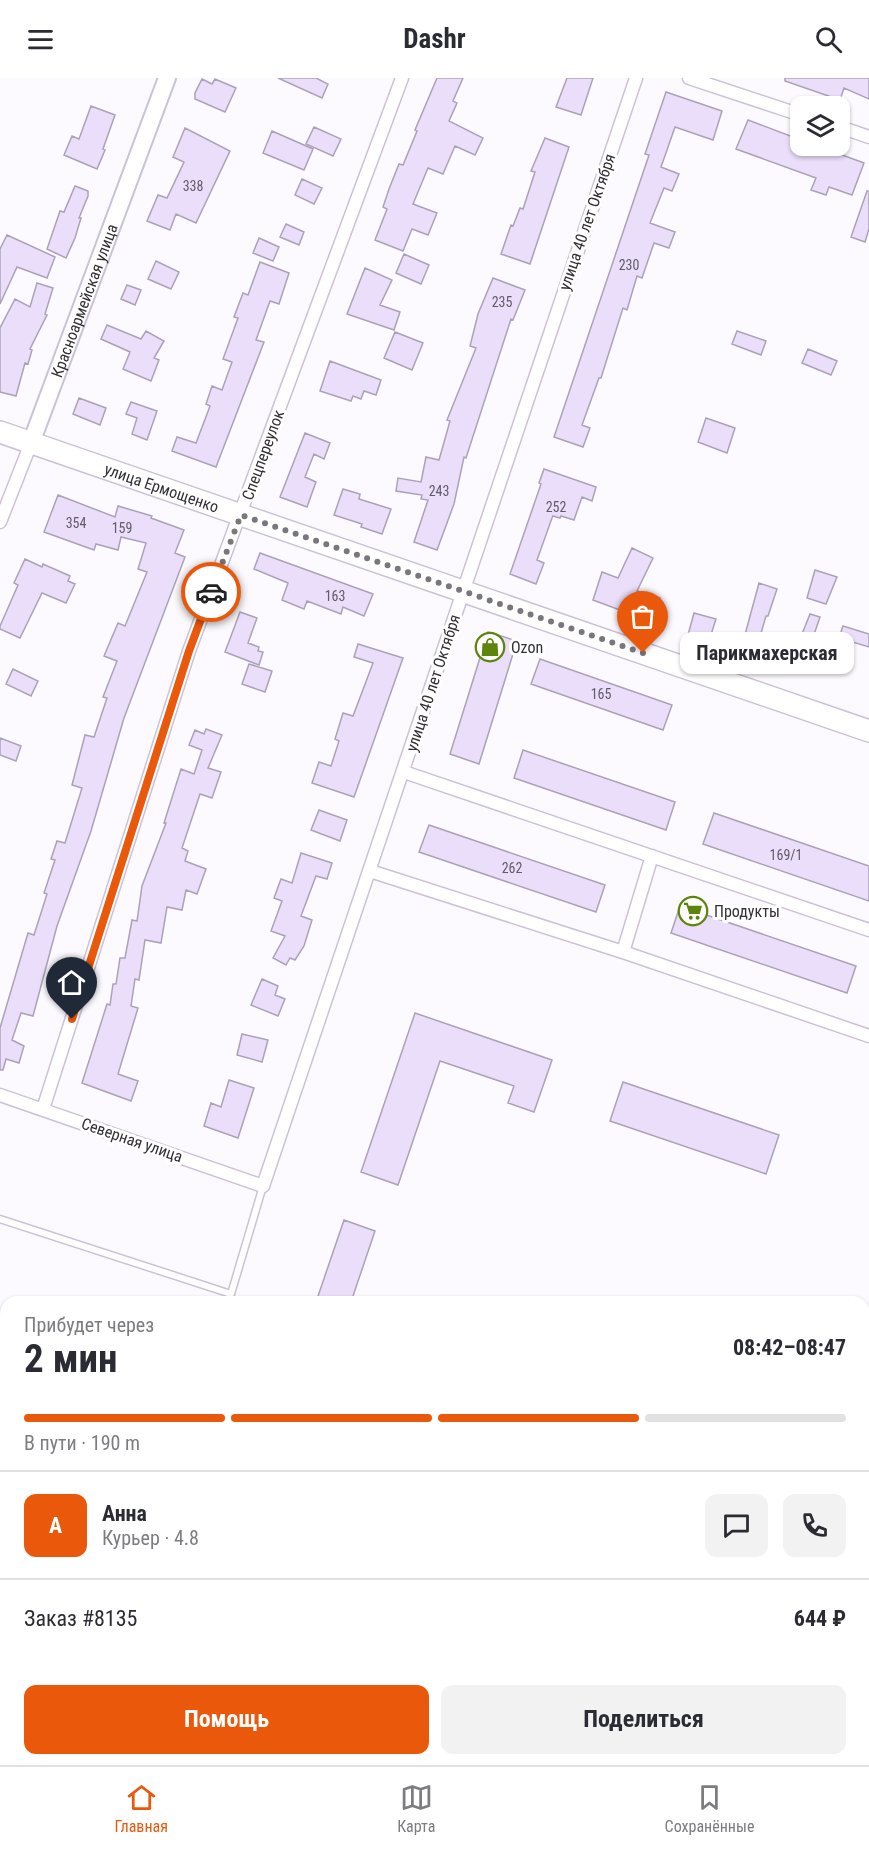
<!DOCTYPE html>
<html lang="ru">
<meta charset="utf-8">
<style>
:root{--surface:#fff;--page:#f2f2f3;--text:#2b2b33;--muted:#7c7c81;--line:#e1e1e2;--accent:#ea580c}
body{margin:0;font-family:"Roboto Condensed",sans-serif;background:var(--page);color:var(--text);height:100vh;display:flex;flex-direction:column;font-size:22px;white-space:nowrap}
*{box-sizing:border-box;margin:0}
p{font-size:20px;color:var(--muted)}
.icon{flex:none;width:33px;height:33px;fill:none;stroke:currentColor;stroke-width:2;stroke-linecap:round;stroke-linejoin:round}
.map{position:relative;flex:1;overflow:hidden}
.sheet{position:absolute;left:0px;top:1218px;width:870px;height:470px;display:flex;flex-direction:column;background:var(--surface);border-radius:18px 18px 0 0;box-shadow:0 2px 4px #0004}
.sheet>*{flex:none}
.controls{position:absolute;left:790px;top:18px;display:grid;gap:12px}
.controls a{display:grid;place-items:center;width:60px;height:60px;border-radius:12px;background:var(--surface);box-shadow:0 2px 4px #0004;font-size:30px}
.pin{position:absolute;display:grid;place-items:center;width:51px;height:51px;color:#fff;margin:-62px -26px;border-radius:50% 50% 50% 0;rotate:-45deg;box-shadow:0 0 6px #0007}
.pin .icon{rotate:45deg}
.courier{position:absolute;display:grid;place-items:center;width:60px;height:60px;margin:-30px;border:4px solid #ea580c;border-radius:50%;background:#fff;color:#222;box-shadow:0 2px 8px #0007}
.bubble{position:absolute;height:42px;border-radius:12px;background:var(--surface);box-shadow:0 2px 4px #0004;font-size:20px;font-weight:700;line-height:42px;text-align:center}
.headline em{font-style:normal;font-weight:700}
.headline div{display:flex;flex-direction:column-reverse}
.headline{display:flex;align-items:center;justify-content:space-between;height:102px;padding:0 24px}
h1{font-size:39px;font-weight:700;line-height:45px}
.bar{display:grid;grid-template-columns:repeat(4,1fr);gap:9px 6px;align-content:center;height:72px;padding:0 24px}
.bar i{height:8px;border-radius:4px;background:var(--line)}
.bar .active{background:var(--accent)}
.bar p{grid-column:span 4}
.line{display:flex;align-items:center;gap:15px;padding:0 24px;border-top:2px solid var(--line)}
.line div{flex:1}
.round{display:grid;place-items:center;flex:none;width:63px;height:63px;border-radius:12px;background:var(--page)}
.button{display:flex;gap:12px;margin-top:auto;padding:12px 24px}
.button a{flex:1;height:69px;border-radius:12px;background:var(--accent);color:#fff;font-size:24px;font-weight:700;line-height:69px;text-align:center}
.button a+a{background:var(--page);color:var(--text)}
header{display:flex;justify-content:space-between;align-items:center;height:78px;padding:0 24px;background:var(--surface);font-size:27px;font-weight:700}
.tab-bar{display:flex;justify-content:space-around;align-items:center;height:84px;border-top:2px solid var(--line);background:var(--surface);font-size:16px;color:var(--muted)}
.tab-bar a{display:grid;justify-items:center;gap:3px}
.tab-bar .active{color:var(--accent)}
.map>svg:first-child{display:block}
.building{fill:#eadefa;stroke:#aca2b8;stroke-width:1.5}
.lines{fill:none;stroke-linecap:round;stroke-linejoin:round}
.service-casing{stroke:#ccc2d8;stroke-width:9}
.minor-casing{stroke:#ccc2d8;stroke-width:15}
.tertiary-casing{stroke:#ccc2d8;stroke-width:20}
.trunk-casing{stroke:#ccc2d8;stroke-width:24}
.service{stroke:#fff;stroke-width:6}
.minor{stroke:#fff;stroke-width:12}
.tertiary{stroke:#fff;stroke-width:16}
.trunk{stroke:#fff;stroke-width:21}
.done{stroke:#79767d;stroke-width:6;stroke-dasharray:0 10.8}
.route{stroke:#ea580c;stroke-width:8}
.labels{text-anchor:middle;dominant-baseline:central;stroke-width:6;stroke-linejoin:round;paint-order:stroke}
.number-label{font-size:14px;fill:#605b68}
.street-label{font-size:16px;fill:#322f37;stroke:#fff}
.poi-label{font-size:16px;fill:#322f37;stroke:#fff;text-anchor:start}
</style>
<header><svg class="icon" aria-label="menu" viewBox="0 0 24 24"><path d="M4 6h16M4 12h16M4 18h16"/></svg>Dashr<svg class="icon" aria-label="search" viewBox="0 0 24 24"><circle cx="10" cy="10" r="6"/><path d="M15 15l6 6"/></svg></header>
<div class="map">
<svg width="869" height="1687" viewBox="0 0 869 1687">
<rect width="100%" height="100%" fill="#fcfafe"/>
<path class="building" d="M 278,0 L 316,0 L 328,6 L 322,20 Z
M 437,0 L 463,0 L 453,23 L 457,25 L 449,43 L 483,60 L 475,77 L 455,68 L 443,96 L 428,90 L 413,126 L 437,135 L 428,157 L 412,151 L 403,173 L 375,162 L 387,131 L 383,129 L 389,111 L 399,86 L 403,87 L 417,53 L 415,52 Z
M 567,0 L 593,0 L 581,37 L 556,29 Z
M 785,0 L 869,0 L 869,21 L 844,10 L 840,22 L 785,3 Z
M 202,1 L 212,6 L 215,1 L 236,10 L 225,34 L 195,21 L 195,15 Z
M 666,14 L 722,33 L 713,62 L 675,49 L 661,89 L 679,96 L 672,113 L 664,110 L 650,145 L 675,154 L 669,170 L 654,165 L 642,200 L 637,198 L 627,232 L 623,230 L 601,300 L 599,300 L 582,347 L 590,350 L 583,369 L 554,359 L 649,77 L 645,76 Z
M 91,28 L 115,37 L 103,71 L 105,72 L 97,91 L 64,77 L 72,58 L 79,61 Z
M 748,42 L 801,62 L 801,68 L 818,68 L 864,85 L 852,117 L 829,109 L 826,117 L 811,112 L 816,100 L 736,71 Z
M 314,49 L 341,61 L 333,78 L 306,66 Z
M 185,50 L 230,73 L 196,145 L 176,136 L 170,152 L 147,143 L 158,117 L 167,120 L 184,84 L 173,79 Z
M 272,53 L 313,71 L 304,92 L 263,75 Z
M 545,60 L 569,69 L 530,186 L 501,176 L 511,147 L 513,148 L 520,130 L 523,131 L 535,94 L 531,93 Z
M 302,101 L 322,110 L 314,126 L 295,117 Z
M 75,108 L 88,113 L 88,118 L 79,140 L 81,140 L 75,160 L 66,180 L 47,171 L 60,133 L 64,134 Z
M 867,113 L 869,113 L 869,151 L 865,164 L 851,159 Z
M 286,146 L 304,154 L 299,167 L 280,159 Z
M 7,157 L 55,179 L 47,200 L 17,189 L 0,226 L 0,171 Z
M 259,160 L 279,169 L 273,183 L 253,175 Z
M 404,176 L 429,187 L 421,206 L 396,195 Z
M 156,183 L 179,194 L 171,211 L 148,201 Z
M 260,184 L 289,195 L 279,226 L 270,223 L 256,262 L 264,264 L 216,389 L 172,373 L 177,359 L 196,365 L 210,328 L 206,326 L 212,308 L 222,312 L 232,284 L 223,281 L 238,240 L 234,239 L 243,215 L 248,217 Z
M 365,190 L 392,202 L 380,227 L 400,234 L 394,252 L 347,236 Z
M 493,200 L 525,212 L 513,242 L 511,241 L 466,380 L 464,379 L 454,426 L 437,472 L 414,464 L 428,422 L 421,421 L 422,417 L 396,413 L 398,400 L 421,404 L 426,379 L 439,382 L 450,343 L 447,342 L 476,270 L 470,268 L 478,236 Z
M 37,205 L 53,210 L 45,236 L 47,237 L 30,271 L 32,272 L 28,286 L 25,285 L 16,318 L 0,314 L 0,250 L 15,221 L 30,229 Z
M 127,207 L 141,212 L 135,227 L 121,221 Z
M 107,247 L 141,261 L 146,253 L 164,263 L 154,280 L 159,282 L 151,303 L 123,291 L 130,274 L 101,261 Z
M 737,253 L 766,263 L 761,277 L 732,266 Z
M 395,254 L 423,265 L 412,292 L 384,280 Z
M 808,271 L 837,283 L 831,297 L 802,285 Z
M 330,283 L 381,302 L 376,317 L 364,313 L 361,321 L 353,318 L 351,323 L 320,313 Z
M 79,320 L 106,330 L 100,347 L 73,336 Z
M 131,324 L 157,333 L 147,362 L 132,356 L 137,340 L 126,336 Z
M 706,340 L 735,350 L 727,375 L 698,364 Z
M 305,355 L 330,365 L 324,381 L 314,376 L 305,399 L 316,404 L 307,429 L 280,419 Z
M 544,391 L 596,409 L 592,423 L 582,419 L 574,442 L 561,438 L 560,440 L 553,438 L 552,440 L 537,482 L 544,485 L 536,506 L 510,496 L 541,406 L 539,405 Z
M 343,411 L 360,416 L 359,421 L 391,431 L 382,456 L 361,449 L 362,446 L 334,437 Z
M 58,417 L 115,439 L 118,428 L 152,438 L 151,440 L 184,452 L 175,475 L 185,479 L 124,640 L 91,753 L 57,848 L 33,938 L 21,935 L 12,962 L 24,968 L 19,985 L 6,981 L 3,992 L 0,992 L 0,950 L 28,855 L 34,857 L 47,816 L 44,815 L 55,782 L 51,781 L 57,763 L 65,765 L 82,710 L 72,707 L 85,657 L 94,659 L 107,620 L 103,619 L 117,583 L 104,578 L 118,545 L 125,548 L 147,494 L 138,491 L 146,465 L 121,459 L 118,472 L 96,466 L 94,472 L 44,454 Z
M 632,470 L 653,480 L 637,513 L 660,520 L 652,544 L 593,522 L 602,494 L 618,500 Z
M 260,475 L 373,516 L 364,538 L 343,529 L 341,536 L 307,523 L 304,531 L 282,522 L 288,505 L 254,491 Z
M 25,481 L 42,489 L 43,486 L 70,498 L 68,503 L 75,506 L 66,525 L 42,515 L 20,560 L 0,551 L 0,548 L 18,507 L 14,505 Z
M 815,492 L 837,499 L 826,526 L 807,520 Z
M 759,505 L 777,511 L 768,538 L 766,538 L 754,579 L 740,575 Z
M 240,534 L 257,540 L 248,565 L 259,569 L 258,573 L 263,574 L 259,587 L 225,574 Z
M 694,535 L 716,541 L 709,563 L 688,557 Z
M 810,536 L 820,539 L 801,595 L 779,587 L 789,557 L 800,561 Z
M 843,548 L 869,556 L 869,569 L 839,560 Z
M 488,554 L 517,563 L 479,686 L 450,676 Z
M 358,566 L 403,580 L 354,719 L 312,705 L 319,684 L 331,688 L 339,663 L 335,661 L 343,635 L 353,638 L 373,585 L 354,579 Z
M 540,581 L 672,627 L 663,652 L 531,606 Z
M 249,586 L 272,593 L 265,614 L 242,606 Z
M 13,591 L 38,603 L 31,618 L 6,606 Z
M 206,651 L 222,657 L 208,690 L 221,694 L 212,720 L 200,716 L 182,770 L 188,773 L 185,783 L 206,791 L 197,816 L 186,812 L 182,832 L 167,829 L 161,865 L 145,862 L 139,902 L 135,901 L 131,928 L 138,930 L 118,996 L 138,1003 L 131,1023 L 82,1005 L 107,926 L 110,927 L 113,906 L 116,906 L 120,880 L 125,880 L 132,842 L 137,843 L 142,808 L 166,745 L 164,745 L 181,691 L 194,696 L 202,672 L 189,667 L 195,652 L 204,656 Z
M 0,660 L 21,668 L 16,683 L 0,677 Z
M 523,672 L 675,724 L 666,752 L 514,700 Z
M 319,732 L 347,742 L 340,763 L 311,752 Z
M 714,735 L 869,788 L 869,823 L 703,766 Z
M 429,747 L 605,807 L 596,834 L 419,774 Z
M 301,775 L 332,785 L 327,801 L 316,798 L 301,838 L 312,842 L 304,868 L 295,882 L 290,880 L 286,887 L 273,880 L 285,858 L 271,853 L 282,823 L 274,820 L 281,801 L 292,805 Z
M 680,828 L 856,888 L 847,915 L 671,855 Z
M 262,901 L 278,908 L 275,917 L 285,921 L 278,938 L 251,927 Z
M 415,935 L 552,982 L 534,1034 L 508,1025 L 514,1008 L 440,983 L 398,1107 L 361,1094 Z
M 242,956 L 268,962 L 262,984 L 237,977 Z
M 229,1002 L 254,1010 L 238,1060 L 204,1048 L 211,1025 L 221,1029 Z
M 623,1004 L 779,1057 L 766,1096 L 610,1043 Z
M 344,1142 L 375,1153 L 351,1224 L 316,1224 Z"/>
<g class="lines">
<g class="service-casing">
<path id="service" d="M 0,1141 L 231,1216 L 263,1108
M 81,1687 L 83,1682"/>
</g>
<g class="minor-casing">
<path id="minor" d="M 689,0 L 801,37
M 840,49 L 869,59
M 0,444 L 31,365
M 404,694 L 869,852
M 370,793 L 623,874 L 869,958
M 623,874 L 652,778
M 0,1017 L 263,1108 L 636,0
M 43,1031 L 189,573 L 402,0"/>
</g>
<g class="tertiary-casing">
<g id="tertiary">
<path id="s1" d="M 31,365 L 167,0"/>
</g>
</g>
<g class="trunk-casing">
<g id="trunk">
<path id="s2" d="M 0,354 L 869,653"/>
</g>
</g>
<use href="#service" class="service"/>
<use href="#minor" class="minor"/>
<use href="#tertiary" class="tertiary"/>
<use href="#trunk" class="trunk"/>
</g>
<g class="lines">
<path class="done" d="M 211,514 L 241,437 L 643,575"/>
<path class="route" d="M 72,941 L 189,573 L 211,514"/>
</g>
<defs>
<g id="shop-ring" transform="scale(1.5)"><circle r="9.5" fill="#fff" stroke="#5d850b" stroke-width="1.5"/><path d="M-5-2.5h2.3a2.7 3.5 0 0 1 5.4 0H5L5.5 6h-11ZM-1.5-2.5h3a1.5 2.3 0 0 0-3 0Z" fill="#5d850b"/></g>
<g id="supermarket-ring" transform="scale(1.5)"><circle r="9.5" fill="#fff" stroke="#5d850b" stroke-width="1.5"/><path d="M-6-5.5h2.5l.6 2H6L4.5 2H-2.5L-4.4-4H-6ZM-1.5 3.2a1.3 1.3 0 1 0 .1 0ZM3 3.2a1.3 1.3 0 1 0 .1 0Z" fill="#5d850b"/></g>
</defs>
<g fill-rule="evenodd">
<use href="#shop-ring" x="490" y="569"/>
<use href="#supermarket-ring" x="693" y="833"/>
</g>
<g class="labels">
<g class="number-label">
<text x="193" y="108">338</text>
<text x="629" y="187">230</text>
<text x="502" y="224">235</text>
<text x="439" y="413">243</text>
<text x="556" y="429">252</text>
<text x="76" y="445">354</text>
<text x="122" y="450">159</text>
<text x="335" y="518">163</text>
<text x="601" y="616">165</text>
<text x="786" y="777">169/1</text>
<text x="512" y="790">262</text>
</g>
<g class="street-label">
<text transform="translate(587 144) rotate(-71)">улица 40 лет Октября</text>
<text stroke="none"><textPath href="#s1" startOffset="152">Красноармейская улица</textPath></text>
<text transform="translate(263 377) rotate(-70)">Спецпереулок</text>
<text stroke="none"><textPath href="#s2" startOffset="171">улица Ермощенко</textPath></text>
<text transform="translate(433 605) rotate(-72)">улица 40 лет Октября</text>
<text transform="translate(132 1062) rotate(19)">Северная улица</text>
</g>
<g class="poi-label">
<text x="511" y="569">Ozon</text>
<text x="714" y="833">Продукты</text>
</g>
</g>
</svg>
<div class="controls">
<a><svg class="icon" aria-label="layers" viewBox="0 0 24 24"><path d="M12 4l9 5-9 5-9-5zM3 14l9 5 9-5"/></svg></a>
</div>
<div class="pin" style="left:643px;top:575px;background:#ea580c"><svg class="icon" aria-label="bag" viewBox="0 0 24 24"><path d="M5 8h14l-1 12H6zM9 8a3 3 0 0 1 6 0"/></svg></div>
<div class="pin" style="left:72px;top:941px;background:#1f2937"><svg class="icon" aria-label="home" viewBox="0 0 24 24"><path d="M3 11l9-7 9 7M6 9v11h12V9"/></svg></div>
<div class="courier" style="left:211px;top:514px"><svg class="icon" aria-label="car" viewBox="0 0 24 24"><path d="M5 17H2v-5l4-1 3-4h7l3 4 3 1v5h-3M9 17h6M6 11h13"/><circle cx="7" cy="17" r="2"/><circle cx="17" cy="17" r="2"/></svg></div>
<div class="bubble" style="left:680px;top:554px;width:174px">Парикмахерская</div>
<section class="sheet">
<div class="headline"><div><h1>2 мин</h1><p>Прибудет через</p></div><em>08:42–08:47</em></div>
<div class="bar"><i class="active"></i><i class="active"></i><i class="active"></i><i></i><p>В пути · 190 m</p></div>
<div class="line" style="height:108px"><b class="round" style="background:var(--accent);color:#fff">А</b><div><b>Анна</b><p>Курьер · 4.8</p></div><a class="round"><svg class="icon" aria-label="chat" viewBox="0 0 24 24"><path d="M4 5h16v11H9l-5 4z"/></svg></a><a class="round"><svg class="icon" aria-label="phone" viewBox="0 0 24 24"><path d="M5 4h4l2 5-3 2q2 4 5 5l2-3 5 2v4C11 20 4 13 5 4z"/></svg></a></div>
<div class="line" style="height:78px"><div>Заказ #8135</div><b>644 ₽</b></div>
<div class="button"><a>Помощь</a><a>Поделиться</a></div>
</section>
</div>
<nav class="tab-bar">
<a class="active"><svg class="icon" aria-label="home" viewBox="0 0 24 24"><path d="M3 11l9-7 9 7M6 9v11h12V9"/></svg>Главная</a>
<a><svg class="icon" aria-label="map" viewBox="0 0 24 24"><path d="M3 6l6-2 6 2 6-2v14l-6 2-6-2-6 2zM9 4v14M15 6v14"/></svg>Карта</a>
<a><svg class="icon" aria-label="saved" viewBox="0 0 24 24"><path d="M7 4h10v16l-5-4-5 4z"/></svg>Сохранённые</a>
</nav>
